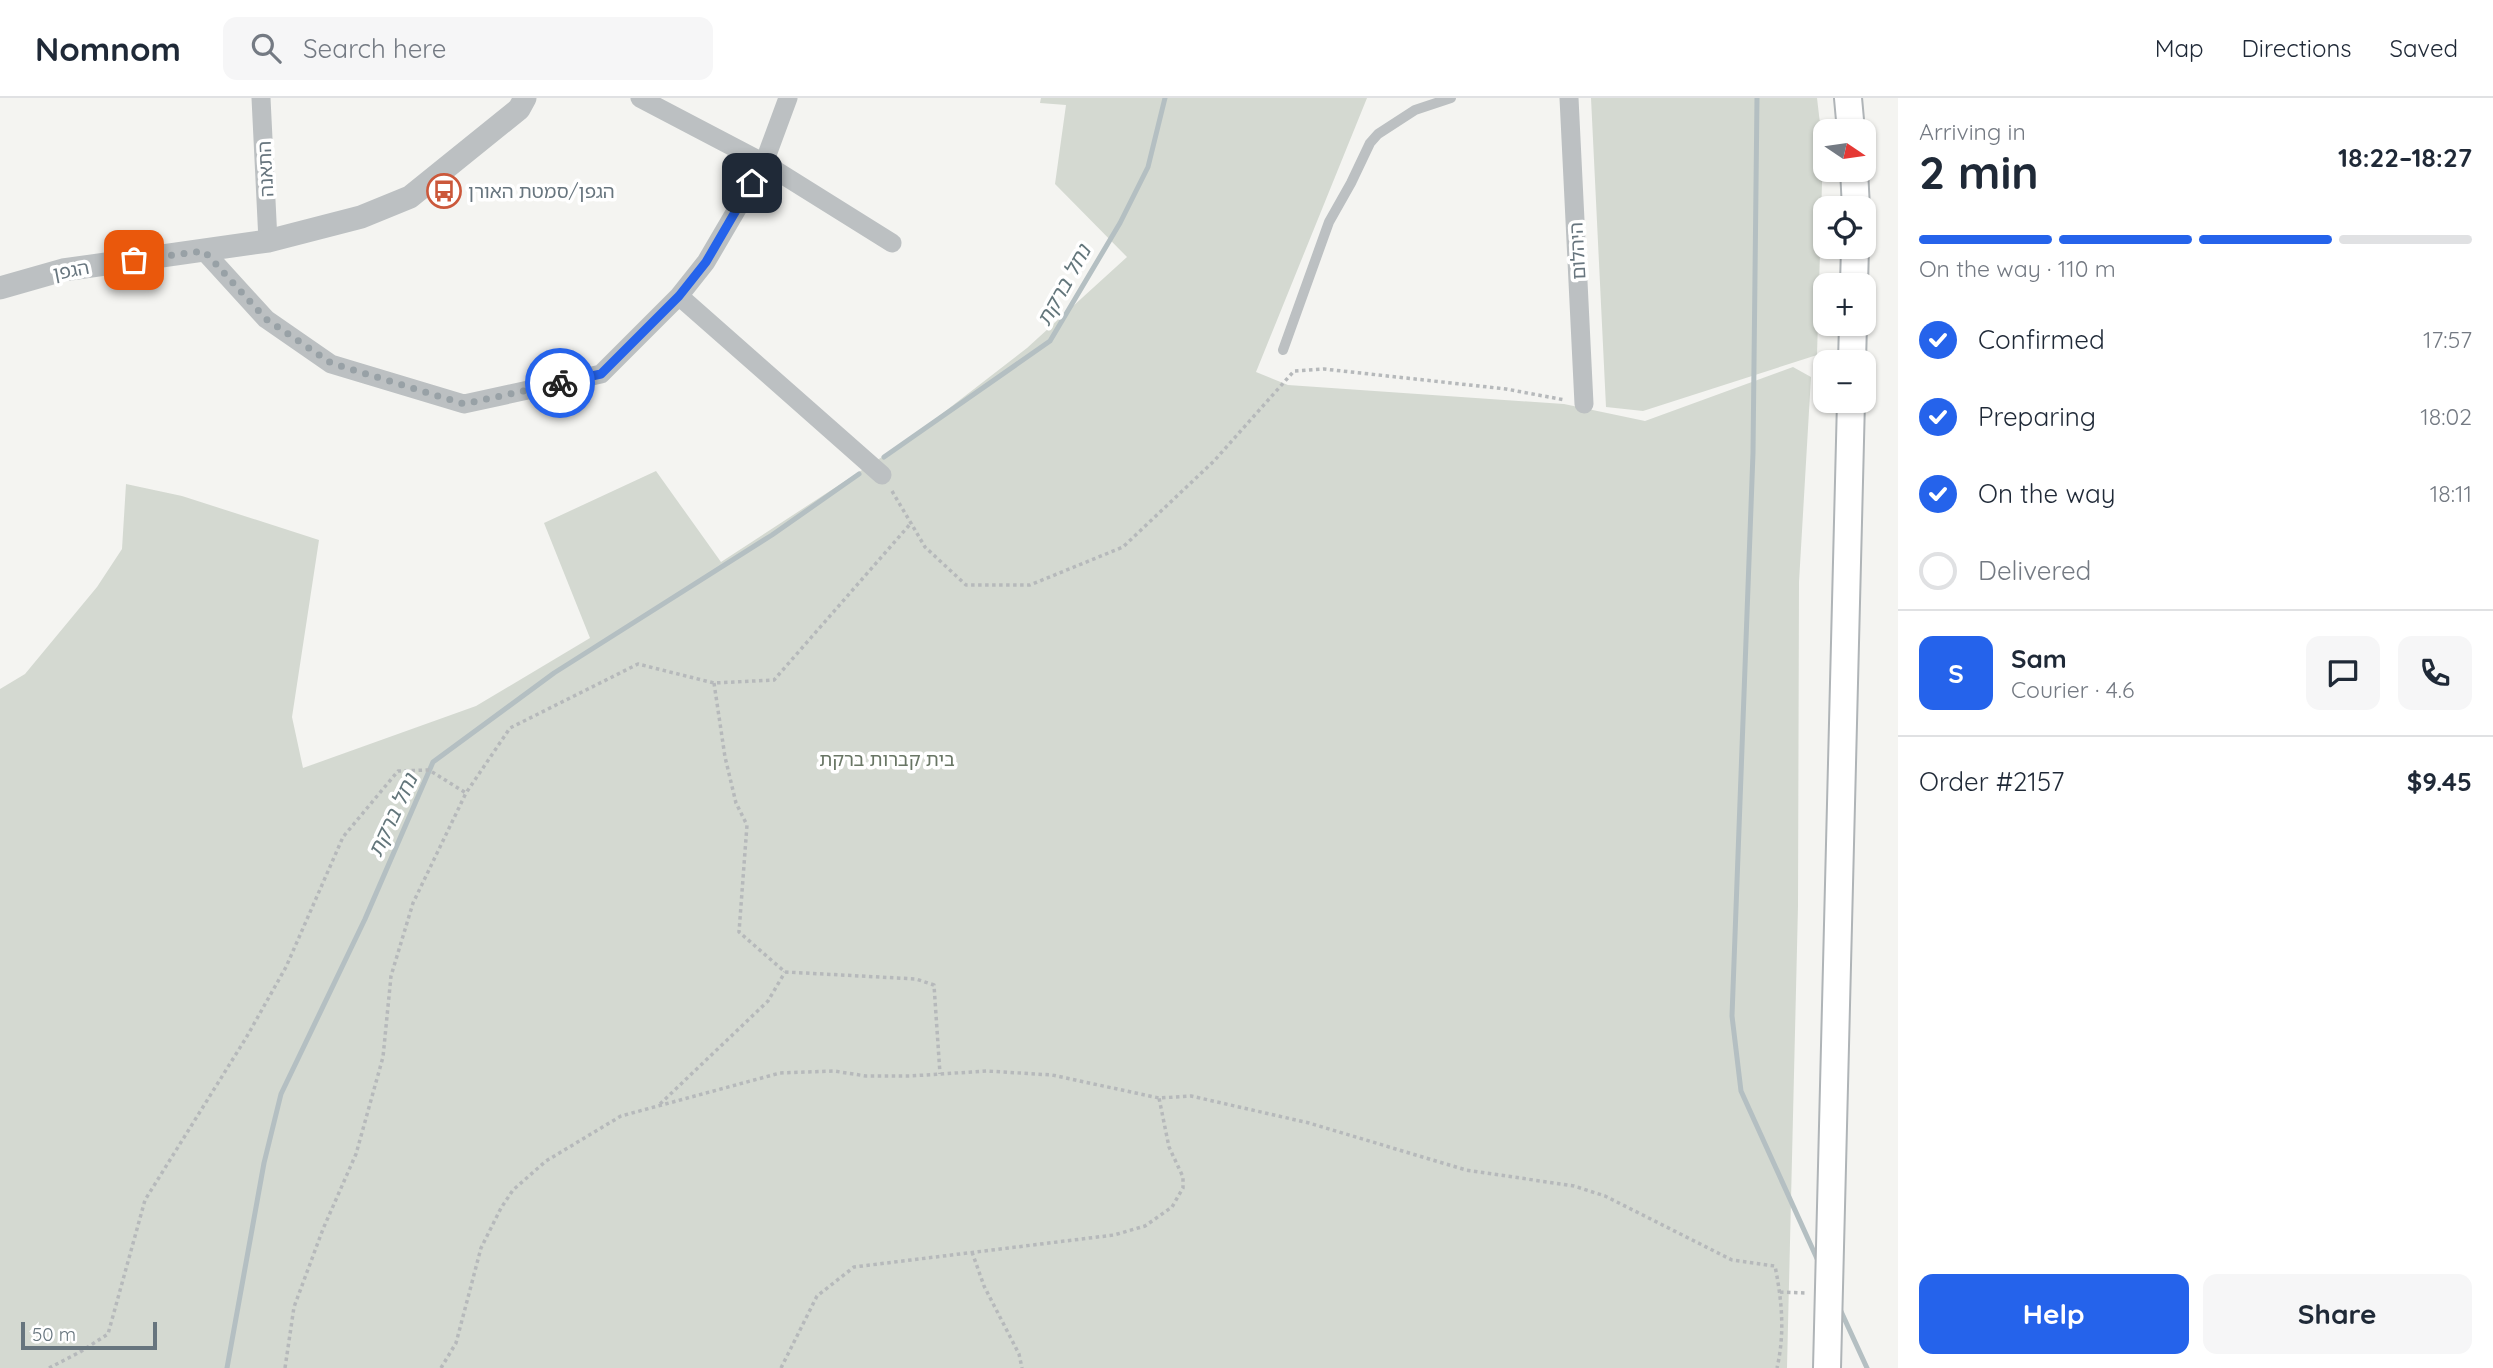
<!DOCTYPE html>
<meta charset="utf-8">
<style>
:root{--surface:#fff;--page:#f6f6f7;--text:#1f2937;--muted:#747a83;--line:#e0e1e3;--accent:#2563eb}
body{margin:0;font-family:Quicksand,"Noto Sans Hebrew",sans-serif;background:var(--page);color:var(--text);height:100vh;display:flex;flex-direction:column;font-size:26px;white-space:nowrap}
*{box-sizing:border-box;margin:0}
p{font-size:23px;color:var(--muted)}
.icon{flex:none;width:38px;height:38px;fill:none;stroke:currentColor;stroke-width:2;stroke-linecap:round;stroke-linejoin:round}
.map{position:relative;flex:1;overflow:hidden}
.details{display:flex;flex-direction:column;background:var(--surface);width:595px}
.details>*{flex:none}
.needle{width:46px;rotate:103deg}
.controls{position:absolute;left:1813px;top:21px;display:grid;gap:14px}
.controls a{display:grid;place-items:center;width:63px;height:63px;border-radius:14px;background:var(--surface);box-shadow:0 2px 5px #0004;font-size:35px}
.scale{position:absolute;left:21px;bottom:18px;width:136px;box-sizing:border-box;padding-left:7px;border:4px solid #67757e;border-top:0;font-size:19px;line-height:24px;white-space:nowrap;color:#67757e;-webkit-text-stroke:5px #fff;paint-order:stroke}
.pin{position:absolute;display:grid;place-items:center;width:60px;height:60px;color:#fff;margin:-30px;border-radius:14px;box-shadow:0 4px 10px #0006}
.courier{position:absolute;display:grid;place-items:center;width:70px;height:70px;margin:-35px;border:5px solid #2563eb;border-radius:50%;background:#fff;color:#222;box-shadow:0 2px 9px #0007}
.headline em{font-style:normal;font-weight:700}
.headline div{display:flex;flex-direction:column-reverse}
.headline{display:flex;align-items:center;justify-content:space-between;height:119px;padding:0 21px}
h1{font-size:46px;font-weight:700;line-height:52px}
.bar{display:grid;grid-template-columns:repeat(4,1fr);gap:10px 7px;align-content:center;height:84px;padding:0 21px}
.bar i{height:9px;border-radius:5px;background:var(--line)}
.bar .current{background:var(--accent)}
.bar p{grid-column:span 4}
.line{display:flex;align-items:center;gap:18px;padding:0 21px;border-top:2px solid var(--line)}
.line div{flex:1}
.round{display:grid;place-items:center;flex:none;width:74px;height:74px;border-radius:14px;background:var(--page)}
ol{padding:0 21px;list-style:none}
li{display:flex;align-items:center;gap:21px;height:77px}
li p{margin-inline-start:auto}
li .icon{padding:7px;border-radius:50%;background:var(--accent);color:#fff;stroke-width:4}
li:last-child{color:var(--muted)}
li i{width:38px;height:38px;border:4px solid var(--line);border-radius:50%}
.button{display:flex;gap:14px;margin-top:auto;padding:14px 21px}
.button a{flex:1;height:80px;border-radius:14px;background:var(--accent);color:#fff;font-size:28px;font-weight:700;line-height:80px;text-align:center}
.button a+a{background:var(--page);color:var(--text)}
header{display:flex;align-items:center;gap:42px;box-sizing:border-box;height:98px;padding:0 35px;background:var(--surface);border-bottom:2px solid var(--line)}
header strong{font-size:33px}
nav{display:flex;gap:38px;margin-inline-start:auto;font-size:24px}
.search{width:490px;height:63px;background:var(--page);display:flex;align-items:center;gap:18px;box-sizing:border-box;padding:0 24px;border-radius:14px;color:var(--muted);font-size:26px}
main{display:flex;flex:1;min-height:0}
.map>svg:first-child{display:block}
.green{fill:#d4d9d1}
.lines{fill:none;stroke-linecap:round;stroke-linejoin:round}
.stream{stroke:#b4bfc2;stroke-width:5}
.secondary-casing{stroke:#afb4b7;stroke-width:30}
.path{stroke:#b6b9bb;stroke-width:3.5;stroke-dasharray:3.5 3.5;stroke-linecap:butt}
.service{stroke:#bcc0c2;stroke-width:10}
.minor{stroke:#bcc0c2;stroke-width:19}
.tertiary{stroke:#bcc0c2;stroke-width:23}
.secondary{stroke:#fff;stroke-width:26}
.done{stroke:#98a1a6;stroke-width:7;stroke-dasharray:0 12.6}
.route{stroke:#2563eb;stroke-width:9}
.labels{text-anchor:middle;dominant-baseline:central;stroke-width:7;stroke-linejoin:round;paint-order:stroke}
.street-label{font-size:19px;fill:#67757e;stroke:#fff}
.poi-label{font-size:19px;fill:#67757e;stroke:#fff;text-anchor:start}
.park-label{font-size:19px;fill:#697665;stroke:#fff}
.water-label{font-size:21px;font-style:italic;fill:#63767b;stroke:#fff}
</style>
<header>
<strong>Nomnom</strong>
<div class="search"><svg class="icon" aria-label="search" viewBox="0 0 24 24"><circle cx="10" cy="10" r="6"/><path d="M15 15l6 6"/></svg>Search here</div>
<nav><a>Map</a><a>Directions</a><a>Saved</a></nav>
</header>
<main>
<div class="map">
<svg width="1898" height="1270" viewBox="0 0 1898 1270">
<rect width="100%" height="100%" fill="#f4f4f1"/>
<path class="green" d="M 1041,0 L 1367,0 L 1256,274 L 1288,287 L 1564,306 L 1645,323 L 1793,269 L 1811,279 L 1799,484 L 1798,808 L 1787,1270 L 0,1270 L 0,591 L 25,576 L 97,489 L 122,451 L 126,386 L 182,398 L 319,442 L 292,619 L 303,670 L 476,608 L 590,540 L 544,425 L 656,373 L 721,464 L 908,342 L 1027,250 L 1127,159 L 1055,86 L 1066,7 L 1040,5 Z
M 1591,0 L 1817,0 L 1823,51 L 1817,257 L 1643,313 L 1606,309 Z"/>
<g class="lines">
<path class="stream" d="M 1757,0 L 1753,355 L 1732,918 L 1741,993 L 1819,1165
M 884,359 L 1050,243 L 1120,125 L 1148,69 L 1165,0
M 1839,1209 L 1867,1270
M 227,1270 L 264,1065 L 281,996 L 365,821 L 433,664 L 554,575 L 772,437 L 859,376"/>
<g class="secondary-casing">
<path id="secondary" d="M 1848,0 L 1851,33
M 1854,72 L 1856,110
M 1854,187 L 1855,149
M 1852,264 L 1853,226
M 1827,1270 L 1851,303"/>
</g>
<path class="path" d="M 892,393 L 925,449 L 966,487 L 1030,487 L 1123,449 L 1214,363 L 1294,273 L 1324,271 L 1506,291 L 1565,302
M 714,585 L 725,659 L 736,705 L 747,727 L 739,834 L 785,874 L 916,881 L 934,887 L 940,976
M 660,1006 L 768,903 L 785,874
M 972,1154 L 984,1188 L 1019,1256 L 1022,1270
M 1780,1194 L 1806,1195
M 49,1270 L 80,1254 L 108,1236 L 145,1102 L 246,940 L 286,869 L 343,739 L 398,673 L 429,672 L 466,695 L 510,630 L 638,566 L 714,585 L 774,582 L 912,424
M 285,1270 L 294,1209 L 323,1131 L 356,1056 L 383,959 L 391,878 L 413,805 L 466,695
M 441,1270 L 456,1245 L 481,1150 L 501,1110 L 513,1092 L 546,1063 L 621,1018 L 780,975 L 834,973 L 866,978 L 910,978 L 987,973 L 1052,977 L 1159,1000 L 1191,998 L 1309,1025 L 1466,1072 L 1574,1088 L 1605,1098 L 1732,1162 L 1775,1168 C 1782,1203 1785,1235 1777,1270
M 781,1270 L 817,1198 L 854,1169 L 1114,1137 L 1145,1128 L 1172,1109 L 1183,1090 L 1183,1079 L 1169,1049 L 1159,1000"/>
<path class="service" d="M 1283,252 L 1329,124 L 1351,85 L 1370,45 L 1378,36 L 1415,12 L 1451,0"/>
<path class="minor" d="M 261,0 L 268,143
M 640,0 L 764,65 L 892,145
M 1569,0 L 1584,306
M 204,153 L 266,221 L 331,266 L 464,306 L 601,276 L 679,198 L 706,164 L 764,65 L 788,0
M 679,198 L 882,377"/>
<path class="tertiary" d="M 0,190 L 63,172 L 268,143 L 361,119 L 410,99 L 519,11 L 525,0"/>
<use href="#secondary" class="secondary"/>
</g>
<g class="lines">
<path class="done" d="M 134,162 L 204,153 L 266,221 L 331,265 L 464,306 L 560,285"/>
<path class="route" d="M 560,285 L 601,276 L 679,198 L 706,164 L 752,85"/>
</g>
<defs>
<g id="bus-ring" transform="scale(1.75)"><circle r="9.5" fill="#fff" stroke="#cb583b" stroke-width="1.5"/><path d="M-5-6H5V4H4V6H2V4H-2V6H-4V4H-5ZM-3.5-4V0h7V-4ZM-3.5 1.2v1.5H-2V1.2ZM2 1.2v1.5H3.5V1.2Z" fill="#cb583b"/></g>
</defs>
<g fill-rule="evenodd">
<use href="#bus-ring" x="444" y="93"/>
</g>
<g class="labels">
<g class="street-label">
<text transform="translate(265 71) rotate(-93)">התאנה</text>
<text transform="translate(1577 153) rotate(-93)">היהלום</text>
<text transform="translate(71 172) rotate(-11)">הגפן</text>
</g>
<g class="poi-label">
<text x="468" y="93">הגפן/סמטת האורן</text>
</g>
<g class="park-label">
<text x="887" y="661">בית קברות ברקת</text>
</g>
<g class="water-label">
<text transform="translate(1063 187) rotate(-61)">נחל ברקת</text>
<text transform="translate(392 717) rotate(-65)">נחל ברקת</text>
</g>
</g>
</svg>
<div class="controls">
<a><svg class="needle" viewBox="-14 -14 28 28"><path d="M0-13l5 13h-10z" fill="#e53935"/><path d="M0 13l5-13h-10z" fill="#747a83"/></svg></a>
<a><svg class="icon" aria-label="locate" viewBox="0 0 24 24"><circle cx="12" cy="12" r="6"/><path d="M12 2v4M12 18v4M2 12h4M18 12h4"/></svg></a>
<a>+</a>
<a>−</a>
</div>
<div class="scale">50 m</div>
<div class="pin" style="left:134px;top:162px;background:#ea580c"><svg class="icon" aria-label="bag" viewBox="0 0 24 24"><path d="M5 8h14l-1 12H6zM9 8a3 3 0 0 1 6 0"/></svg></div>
<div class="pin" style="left:752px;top:85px;background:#1f2937"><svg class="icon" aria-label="home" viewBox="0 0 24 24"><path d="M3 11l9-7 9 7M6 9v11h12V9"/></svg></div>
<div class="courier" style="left:560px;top:285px"><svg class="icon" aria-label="bike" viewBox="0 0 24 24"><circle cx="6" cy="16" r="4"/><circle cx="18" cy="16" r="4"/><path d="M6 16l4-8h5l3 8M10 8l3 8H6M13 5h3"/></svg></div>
</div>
<section class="details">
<div class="headline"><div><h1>2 min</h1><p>Arriving in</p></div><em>18:22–18:27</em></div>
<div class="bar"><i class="current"></i><i class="current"></i><i class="current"></i><i></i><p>On the way · 110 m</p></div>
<ol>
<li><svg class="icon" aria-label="check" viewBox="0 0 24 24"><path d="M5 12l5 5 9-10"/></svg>Confirmed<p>17:57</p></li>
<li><svg class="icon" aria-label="check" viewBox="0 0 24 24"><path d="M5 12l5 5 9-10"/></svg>Preparing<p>18:02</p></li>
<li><svg class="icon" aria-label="check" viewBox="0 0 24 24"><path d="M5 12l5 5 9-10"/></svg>On the way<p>18:11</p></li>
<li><i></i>Delivered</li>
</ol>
<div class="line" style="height:126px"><b class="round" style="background:var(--accent);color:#fff">S</b><div><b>Sam</b><p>Courier · 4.6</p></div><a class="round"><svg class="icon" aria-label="chat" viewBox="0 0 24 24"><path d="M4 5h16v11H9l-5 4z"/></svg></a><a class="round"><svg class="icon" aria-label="phone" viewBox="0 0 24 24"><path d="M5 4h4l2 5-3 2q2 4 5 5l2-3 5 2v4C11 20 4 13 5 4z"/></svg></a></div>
<div class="line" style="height:91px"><div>Order #2157</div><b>$9.45</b></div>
<div class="button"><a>Help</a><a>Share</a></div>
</section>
</main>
